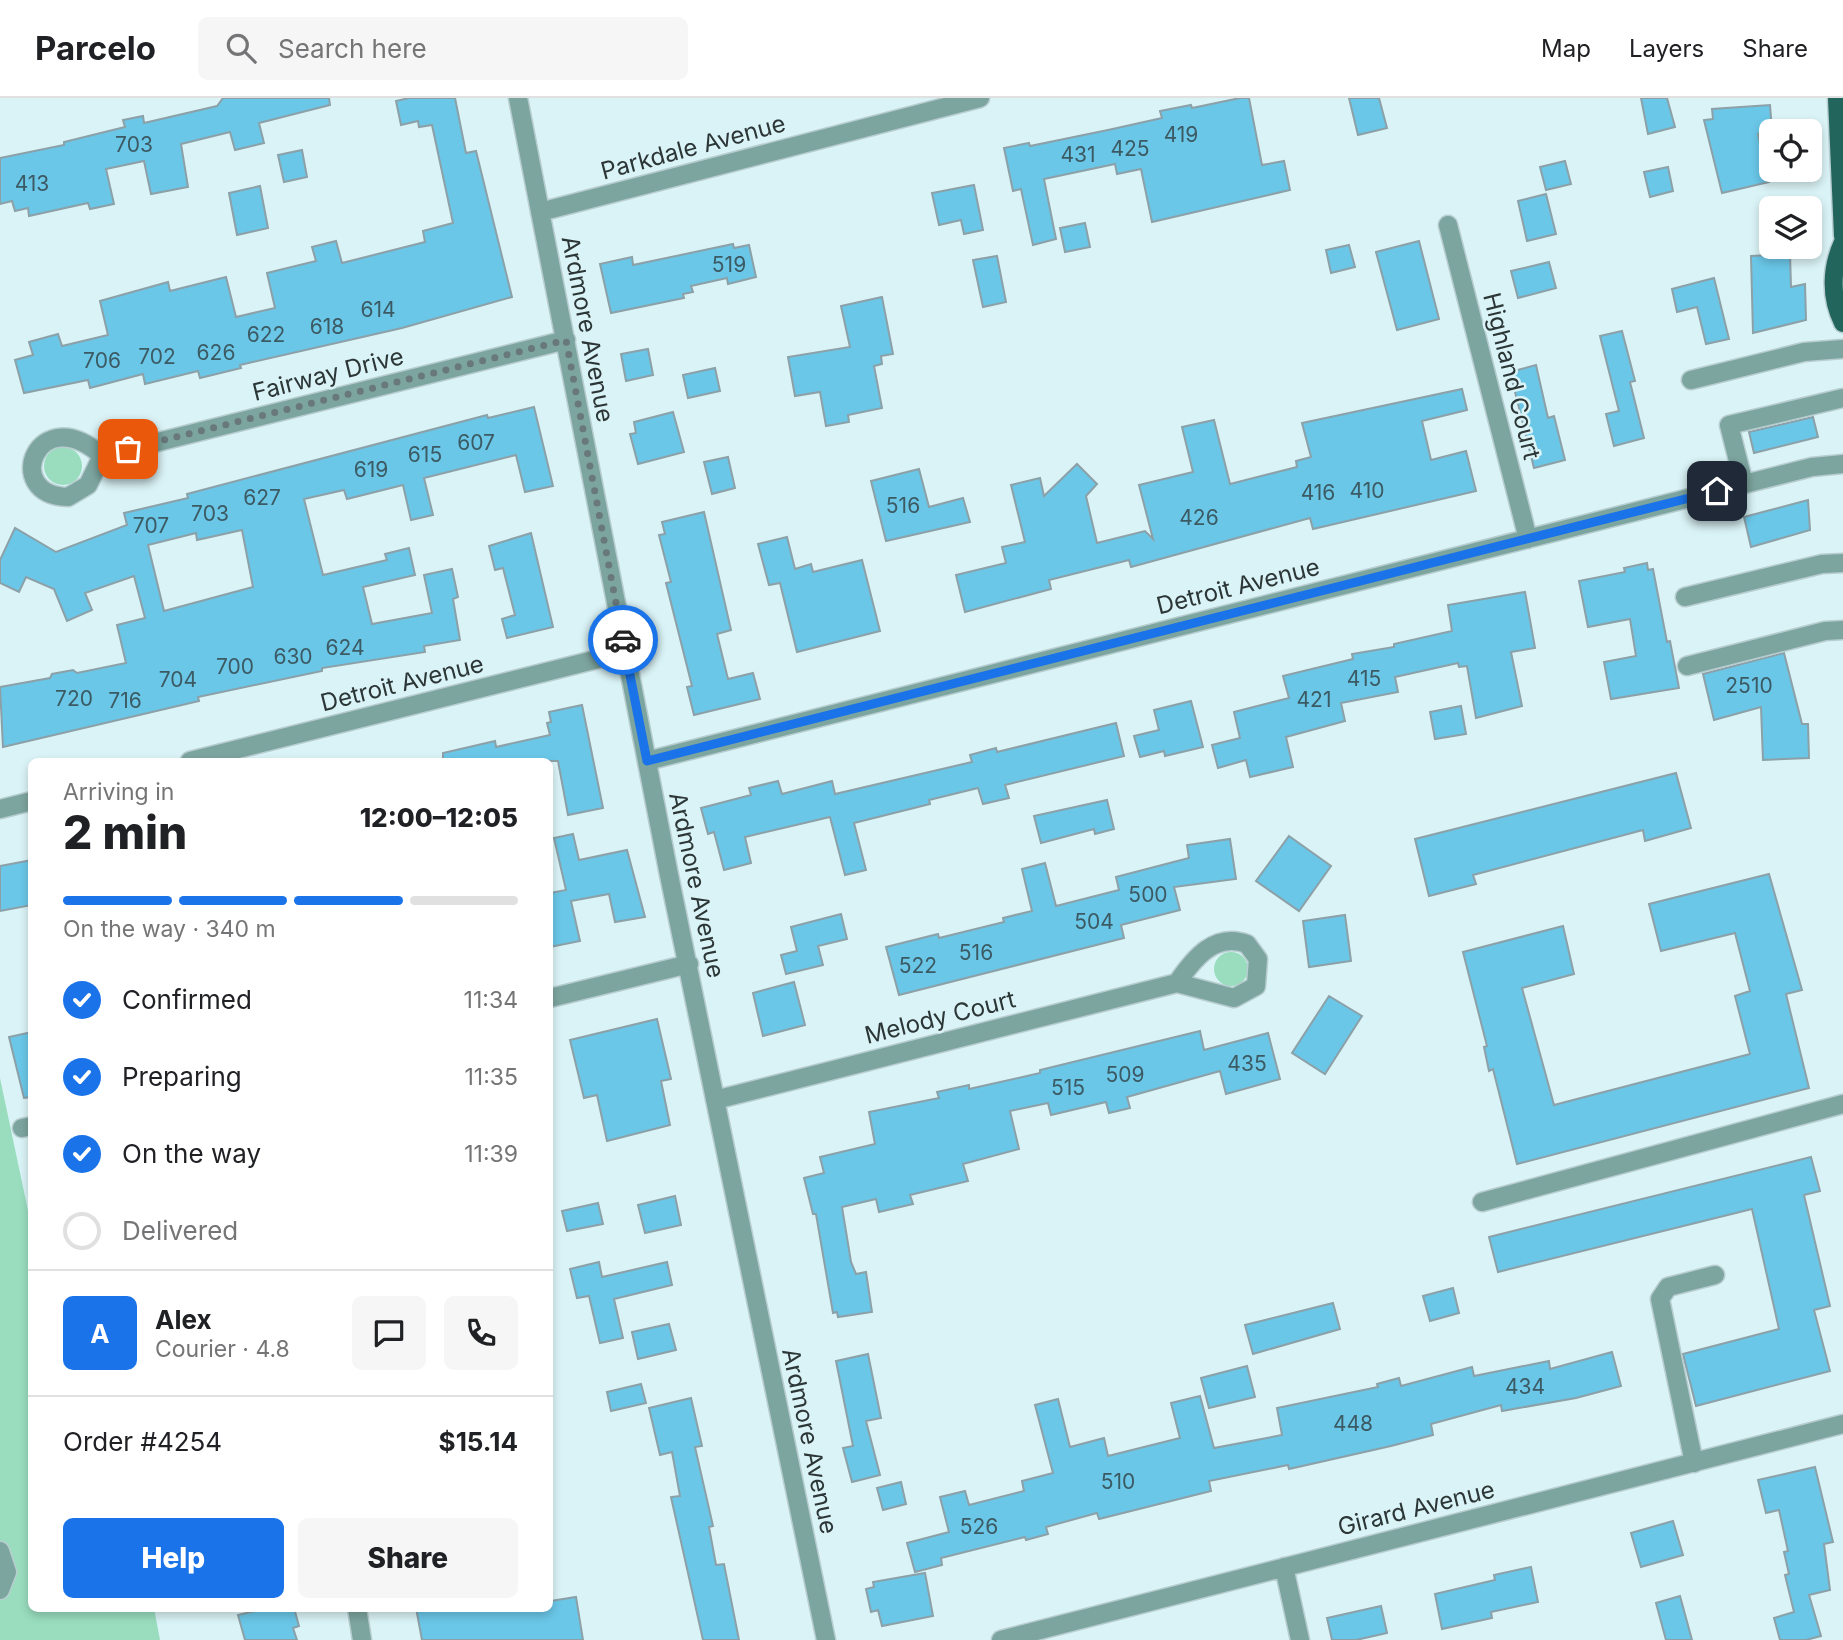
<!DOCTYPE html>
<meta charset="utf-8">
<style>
:root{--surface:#fff;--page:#f6f6f6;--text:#202124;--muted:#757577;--line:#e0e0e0;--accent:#1a73e8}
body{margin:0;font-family:Inter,sans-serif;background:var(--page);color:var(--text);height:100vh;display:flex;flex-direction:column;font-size:26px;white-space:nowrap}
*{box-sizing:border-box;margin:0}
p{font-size:23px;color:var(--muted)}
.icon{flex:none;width:38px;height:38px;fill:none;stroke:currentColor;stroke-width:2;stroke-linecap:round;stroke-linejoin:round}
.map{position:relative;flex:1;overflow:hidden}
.details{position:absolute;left:28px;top:660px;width:525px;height:854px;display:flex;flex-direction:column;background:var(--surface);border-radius:10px;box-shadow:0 4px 10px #0003}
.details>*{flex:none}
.fabs{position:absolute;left:1759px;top:21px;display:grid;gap:14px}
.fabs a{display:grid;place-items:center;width:63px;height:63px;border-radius:10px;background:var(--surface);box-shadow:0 4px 10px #0003;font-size:35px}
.pin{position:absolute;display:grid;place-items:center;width:60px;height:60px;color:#fff;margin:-30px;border-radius:14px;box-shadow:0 4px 10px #0006}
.courier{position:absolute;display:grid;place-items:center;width:70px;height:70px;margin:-35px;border:5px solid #1a73e8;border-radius:50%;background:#fff;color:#222;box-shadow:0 2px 9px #0007}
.overview em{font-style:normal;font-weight:800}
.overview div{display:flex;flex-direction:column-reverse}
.overview{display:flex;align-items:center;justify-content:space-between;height:119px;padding:0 35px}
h1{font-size:46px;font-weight:800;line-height:52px}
.bar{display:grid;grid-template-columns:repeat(4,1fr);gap:10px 7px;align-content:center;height:84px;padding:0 35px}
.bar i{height:9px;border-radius:5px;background:var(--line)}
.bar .current{background:var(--accent)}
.bar p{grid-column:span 4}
.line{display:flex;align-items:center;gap:18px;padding:0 35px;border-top:2px solid var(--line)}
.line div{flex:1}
.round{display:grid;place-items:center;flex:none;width:74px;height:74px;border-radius:10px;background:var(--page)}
ol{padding:0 35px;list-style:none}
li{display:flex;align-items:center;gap:21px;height:77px}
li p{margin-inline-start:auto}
li .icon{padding:7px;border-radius:50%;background:var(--accent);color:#fff;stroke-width:4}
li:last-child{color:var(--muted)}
li i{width:38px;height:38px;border:4px solid var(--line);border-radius:50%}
.action{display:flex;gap:14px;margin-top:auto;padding:14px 35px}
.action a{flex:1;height:80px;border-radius:10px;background:var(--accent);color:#fff;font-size:28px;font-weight:800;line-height:80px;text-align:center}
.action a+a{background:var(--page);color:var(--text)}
header{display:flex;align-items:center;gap:42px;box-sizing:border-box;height:98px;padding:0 35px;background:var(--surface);border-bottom:2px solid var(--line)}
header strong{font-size:33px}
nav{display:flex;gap:38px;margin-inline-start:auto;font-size:24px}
.search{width:490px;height:63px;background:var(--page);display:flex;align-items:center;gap:18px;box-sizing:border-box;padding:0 24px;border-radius:10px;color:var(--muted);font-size:26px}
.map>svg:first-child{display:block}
.green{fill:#99ddbe}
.building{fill:#6ac7e8;stroke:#8ca0a8;stroke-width:2;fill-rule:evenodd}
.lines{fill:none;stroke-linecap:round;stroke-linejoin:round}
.minor-casing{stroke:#b7cdd0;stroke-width:21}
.major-casing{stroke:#b7cdd0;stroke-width:21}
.minor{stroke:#7da59f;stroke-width:18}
.major{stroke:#22655d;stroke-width:18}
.done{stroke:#69787a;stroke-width:7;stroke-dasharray:0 12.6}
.route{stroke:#1a73e8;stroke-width:9}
.labels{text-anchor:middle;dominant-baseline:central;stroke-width:5;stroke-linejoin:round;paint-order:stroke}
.number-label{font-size:21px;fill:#3c5a63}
.street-label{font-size:24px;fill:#2c3637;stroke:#daf3f6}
</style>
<header>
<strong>Parcelo</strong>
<div class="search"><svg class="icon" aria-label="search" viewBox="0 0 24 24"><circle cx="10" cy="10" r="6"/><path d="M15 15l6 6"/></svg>Search here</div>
<nav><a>Map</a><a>Layers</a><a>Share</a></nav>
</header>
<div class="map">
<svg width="1843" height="1542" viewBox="0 0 1843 1542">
<rect width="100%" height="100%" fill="#daf3f6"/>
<path class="green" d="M44 368a19 19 0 1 1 38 0a19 19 0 1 1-38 0Z
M1214 871a17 17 0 1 1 34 0a17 17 0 1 1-34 0Z
M 0,980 L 31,1127 L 32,1510 L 154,1510 L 160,1542 L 0,1542 Z"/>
<path class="building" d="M 223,0 L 329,0 L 330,7 L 259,25 L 264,45 L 235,52 L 230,34 L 181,46 L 188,89 L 151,96 L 144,63 L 106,71 L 114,106 L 90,111 L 88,105 L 29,118 L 28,110 L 15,113 L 12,103 L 0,106 L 0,60 L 64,47 L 64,44 L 125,29 L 123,22 L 143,18 L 144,25 L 217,8 Z
M 409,0 L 455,0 L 466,55 L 476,53 L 512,199 L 402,230 L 240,267 L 241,270 L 200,280 L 198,273 L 145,286 L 143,276 L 90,290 L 88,282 L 24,295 L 15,262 L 33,257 L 29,244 L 58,236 L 62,248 L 108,237 L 100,203 L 168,184 L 170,193 L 226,179 L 236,219 L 275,210 L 267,175 L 316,163 L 312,149 L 336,143 L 342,165 L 425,144 L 423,133 L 453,125 L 432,27 L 419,29 L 418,23 L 401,27 L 396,3 Z
M 1240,0 L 1249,0 L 1262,67 L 1284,63 L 1290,92 L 1152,124 L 1141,71 L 1117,76 L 1115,66 L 1044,81 L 1056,141 L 1033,147 L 1021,91 L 1013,93 L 1004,50 L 1029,45 L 1030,48 L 1108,32 L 1162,20 L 1160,13 L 1191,7 L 1192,10 Z
M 1349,0 L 1379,0 L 1387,30 L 1358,37 Z
M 1641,0 L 1667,0 L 1675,29 L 1648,36 Z
M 1770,7 L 1772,33 L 1758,36 L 1769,84 L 1722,95 L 1704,22 L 1713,21 L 1712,11 Z
M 302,52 L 307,79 L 284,84 L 278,57 Z
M 1565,63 L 1571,86 L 1546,92 L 1540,69 Z
M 1668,69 L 1673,93 L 1650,99 L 1644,74 Z
M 974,87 L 983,132 L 964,136 L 961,122 L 939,127 L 932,95 Z
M 260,88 L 268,130 L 237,137 L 229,95 Z
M 1546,96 L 1556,136 L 1527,143 L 1518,103 Z
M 1085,125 L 1090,149 L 1065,154 L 1060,130 Z
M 1419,143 L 1439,221 L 1397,232 L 1376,154 Z
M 733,146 L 734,150 L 749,147 L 756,179 L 728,186 L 727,180 L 691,188 L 693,194 L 683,196 L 684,200 L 611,215 L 600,166 L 632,159 L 633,167 Z
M 1349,147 L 1355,169 L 1331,175 L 1326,152 Z
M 1790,156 L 1791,189 L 1805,186 L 1806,222 L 1753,235 L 1751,158 Z
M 997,158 L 1006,204 L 983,209 L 973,162 Z
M 1549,164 L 1556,190 L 1518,200 L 1511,173 Z
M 1714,180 L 1729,241 L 1706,246 L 1697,209 L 1677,214 L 1672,191 Z
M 882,199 L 893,256 L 881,258 L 882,266 L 874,268 L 882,310 L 848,317 L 849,324 L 826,328 L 820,294 L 795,298 L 788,259 L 850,249 L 841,208 Z
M 1622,233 L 1635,283 L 1630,284 L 1644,340 L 1614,348 L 1606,316 L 1619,313 L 1600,238 Z
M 648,251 L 653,277 L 626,283 L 621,256 Z
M 1536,267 L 1548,320 L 1554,318 L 1565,362 L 1534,370 L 1510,274 Z
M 715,270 L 720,293 L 688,300 L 683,277 Z
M 1462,291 L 1467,312 L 1422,323 L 1431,362 L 1466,353 L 1476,393 L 1313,431 L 1310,420 L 1131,469 L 1129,462 L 1049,482 L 1051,491 L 965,514 L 956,477 L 1006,465 L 1002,449 L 1025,444 L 1011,387 L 1040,380 L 1044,398 L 1077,366 L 1097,386 L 1086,398 L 1097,445 L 1145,433 L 1153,441 L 1139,387 L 1193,374 L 1182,329 L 1214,322 L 1230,386 L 1297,369 L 1296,363 L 1311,359 L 1302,325 Z
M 534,309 L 553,388 L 525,394 L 516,357 L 424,380 L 433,417 L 411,422 L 403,387 L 347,401 L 344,392 L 304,401 L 323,477 L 387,462 L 385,456 L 409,450 L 415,477 L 363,489 L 372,526 L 432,515 L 424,477 L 452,471 L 458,499 L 453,501 L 460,542 L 424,548 L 425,554 L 322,570 L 322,573 L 198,599 L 199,603 L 3,649 L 0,589 L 50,580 L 52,576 L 73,572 L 77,575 L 126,565 L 117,527 L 145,520 L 134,478 L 85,495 L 92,512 L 67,523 L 54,491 L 26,479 L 19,494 L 0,485 L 0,462 L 15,430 L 56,454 L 127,427 L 124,415 L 188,400 L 187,396 L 487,317 L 488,320 ZM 242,432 L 253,489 L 164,513 L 148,447 L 196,435 L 197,442 Z
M 673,314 L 684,354 L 638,366 L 630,336 L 636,335 L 634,324 Z
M 1813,319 L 1818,339 L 1754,355 L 1749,334 Z
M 728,359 L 735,390 L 712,396 L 704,364 Z
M 919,371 L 929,409 L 963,400 L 970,424 L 886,443 L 871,383 Z
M 1808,402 L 1810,432 L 1751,449 L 1744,419 Z
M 704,414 L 731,532 L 717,536 L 728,581 L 753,575 L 760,601 L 694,617 L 687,589 L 692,588 L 666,485 L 671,484 L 659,437 L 665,436 L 662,424 Z
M 531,435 L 553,529 L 507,540 L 502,521 L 515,517 L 503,470 L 495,472 L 489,448 Z
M 787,439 L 795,471 L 811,466 L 813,474 L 862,462 L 880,533 L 797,554 L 780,485 L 769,487 L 758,446 Z
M 1647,465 L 1648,472 L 1653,471 L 1667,544 L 1670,543 L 1679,590 L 1611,601 L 1604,564 L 1636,558 L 1630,521 L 1588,529 L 1579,483 L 1625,474 L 1624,470 Z
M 1525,494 L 1535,550 L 1511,554 L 1522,608 L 1476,620 L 1467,568 L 1459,569 L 1458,565 L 1395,579 L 1398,594 L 1341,605 L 1345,623 L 1286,639 L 1293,669 L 1250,679 L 1246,662 L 1218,670 L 1212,647 L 1240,640 L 1234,614 L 1289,600 L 1283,578 L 1353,561 L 1352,556 L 1394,549 L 1394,546 L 1452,533 L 1448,507 Z
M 1784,555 L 1802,626 L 1808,626 L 1809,660 L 1763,662 L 1761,609 L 1714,622 L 1703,576 Z
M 1191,603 L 1203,649 L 1165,658 L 1164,653 L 1140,659 L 1134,638 L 1159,632 L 1154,612 Z
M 582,607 L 603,710 L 568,717 L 558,663 L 443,663 L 443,655 L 495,643 L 496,649 L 550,637 L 547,625 L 551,624 L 549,614 Z
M 1461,608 L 1466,636 L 1435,641 L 1430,614 Z
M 1116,625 L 1124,658 L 1005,687 L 1009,700 L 983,706 L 978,690 L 929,702 L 930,706 L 854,725 L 866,772 L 845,777 L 830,719 L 745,739 L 751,765 L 724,772 L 714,734 L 708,736 L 701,710 L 751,697 L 749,690 L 778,683 L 782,696 L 832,683 L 835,696 L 972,664 L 970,657 L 996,650 L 997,654 Z
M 1676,675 L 1691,730 L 1645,743 L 1643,732 L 1473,777 L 1476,786 L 1429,798 L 1415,741 Z
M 1107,702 L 1114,731 L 1095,736 L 1094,731 L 1041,745 L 1034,718 Z
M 573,736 L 579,762 L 627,752 L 645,819 L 615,824 L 609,796 L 571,803 L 580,843 L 550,849 L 550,795 L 566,792 L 554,740 Z
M 1289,738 L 1331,768 L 1299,813 L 1256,783 Z
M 1230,741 L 1236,781 L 1174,789 L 1180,812 L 1121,827 L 1124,840 L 899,897 L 886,849 L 938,836 L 939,840 L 1004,824 L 1003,820 L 1032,813 L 1022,771 L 1045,765 L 1056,808 L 1119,792 L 1116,779 L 1189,760 L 1187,747 Z
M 32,762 L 32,807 L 0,813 L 0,768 Z
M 1769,776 L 1802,892 L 1786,896 L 1809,990 L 1517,1066 L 1493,971 L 1489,973 L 1484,949 L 1487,948 L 1463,854 L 1563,828 L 1574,876 L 1522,890 L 1554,1007 L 1750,956 L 1735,898 L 1750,893 L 1735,835 L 1661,853 L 1649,806 Z
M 841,816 L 847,841 L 818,848 L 823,867 L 786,876 L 781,857 L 797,853 L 791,829 Z
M 1345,817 L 1351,863 L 1309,869 L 1303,823 Z
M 794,884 L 805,927 L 763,938 L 753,895 Z
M 1329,898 L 1362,918 L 1325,976 L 1292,955 Z
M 657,921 L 671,981 L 661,983 L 670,1027 L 607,1043 L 597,997 L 584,1000 L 570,942 Z
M 1200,933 L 1204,952 L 1268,935 L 1280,981 L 1226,996 L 1220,973 L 1127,999 L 1130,1010 L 1109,1015 L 1106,1004 L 1051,1017 L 1048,1005 L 1010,1013 L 1019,1051 L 963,1066 L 968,1083 L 910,1097 L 913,1106 L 879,1114 L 876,1101 L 842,1109 L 851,1164 L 856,1176 L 866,1174 L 872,1214 L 838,1219 L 837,1214 L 833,1215 L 816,1116 L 813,1116 L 804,1080 L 824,1075 L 820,1059 L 875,1046 L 869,1014 L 939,1000 L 937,994 L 969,987 L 969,991 L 1040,975 L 1040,972 Z
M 32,934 L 32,999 L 24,1000 L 9,939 Z
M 1811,1059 L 1820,1093 L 1804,1097 L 1830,1208 L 1814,1212 L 1830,1273 L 1696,1308 L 1683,1256 L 1779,1231 L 1752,1111 L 1498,1174 L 1489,1139 Z
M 675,1098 L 681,1127 L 645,1135 L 638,1107 Z
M 598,1105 L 603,1126 L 567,1133 L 562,1113 Z
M 599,1164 L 602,1179 L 667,1164 L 672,1187 L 614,1201 L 623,1240 L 600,1245 L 589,1198 L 577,1200 L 570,1171 Z
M 1453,1190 L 1459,1215 L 1430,1223 L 1423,1198 Z
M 1333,1205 L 1340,1231 L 1253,1256 L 1245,1227 Z
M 669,1226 L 676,1252 L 638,1261 L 632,1234 Z
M 1612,1254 L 1621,1288 L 1576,1300 L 1502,1313 L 1501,1307 L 1431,1326 L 1433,1337 L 1391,1348 L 1289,1371 L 1288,1367 L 1209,1383 L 1211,1393 L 1099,1421 L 1097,1415 L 1046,1429 L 1048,1436 L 1026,1442 L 1025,1439 L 941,1460 L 942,1467 L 915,1474 L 907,1445 L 949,1434 L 940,1399 L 965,1393 L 969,1407 L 1024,1393 L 1022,1383 L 1053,1375 L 1035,1307 L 1058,1301 L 1070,1349 L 1104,1340 L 1108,1358 L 1180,1340 L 1171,1305 L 1200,1298 L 1214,1350 L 1282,1337 L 1277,1310 L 1378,1289 L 1377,1286 L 1399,1280 L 1401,1288 L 1472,1269 L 1474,1278 L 1549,1263 L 1550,1271 Z
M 868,1256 L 881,1320 L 866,1323 L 880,1377 L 852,1384 L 843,1350 L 853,1348 L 836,1263 Z
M 1247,1268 L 1255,1299 L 1209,1310 L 1201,1280 Z
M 641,1286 L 646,1305 L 611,1313 L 607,1294 Z
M 691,1300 L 702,1348 L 695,1349 L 713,1428 L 709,1429 L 716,1467 L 724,1466 L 739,1542 L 703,1542 L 671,1399 L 680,1398 L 672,1354 L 660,1357 L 649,1310 Z
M 1815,1369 L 1833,1444 L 1824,1446 L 1830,1492 L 1809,1497 L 1821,1538 L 1806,1542 L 1780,1542 L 1774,1520 L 1794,1514 L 1785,1477 L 1789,1476 L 1784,1454 L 1788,1453 L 1779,1412 L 1766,1415 L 1758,1382 Z
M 901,1384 L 906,1406 L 883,1412 L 877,1390 Z
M 1673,1423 L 1683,1457 L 1641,1469 L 1631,1435 Z
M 1531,1469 L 1538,1504 L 1491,1514 L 1492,1520 L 1442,1531 L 1435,1496 L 1495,1482 L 1494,1477 Z
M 925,1475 L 933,1518 L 882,1528 L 878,1512 L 871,1514 L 866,1491 L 874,1489 L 873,1484 Z
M 1680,1498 L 1692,1542 L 1666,1542 L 1656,1505 Z
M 576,1499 L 583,1542 L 422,1542 L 416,1510 L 550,1510 L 550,1503 Z
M 1381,1508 L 1387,1535 L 1356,1542 L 1332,1542 L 1327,1520 Z
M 267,1510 L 294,1510 L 299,1528 L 293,1530 L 297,1542 L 245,1542 L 238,1517 Z"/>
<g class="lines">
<g class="minor-casing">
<path id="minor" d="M 518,0 L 669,777 L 826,1542
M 540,114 L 980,0
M 1448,127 L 1528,441
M 1691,282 L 1804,254 L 1843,251
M 102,358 L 88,387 L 68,399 C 0,397 38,300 102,358 L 566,242
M 1744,386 L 1729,327 L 1843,300
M 1685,499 L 1822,466 L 1843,465
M 1687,568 L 1825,533 L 1843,532
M 190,663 L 626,554
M 647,663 L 1812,369 L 1843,366
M 0,711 L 32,703
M 550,900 L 689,866
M 715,1002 L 1177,885 L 1234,900 L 1256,888 L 1258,861 L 1247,846 C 1215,834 1194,860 1177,885
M 22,1030 L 32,1028
M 1482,1104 L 1843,1006
M 1694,1365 L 1660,1201 L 1668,1189 L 1715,1177
M 0,1453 L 7,1474 L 0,1492
M 1284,1469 L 1300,1542
M 357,1510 L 362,1542
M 1001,1542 L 1843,1326"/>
</g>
<g class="major-casing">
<path id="major" d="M 1837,0 L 1843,138
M 1843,144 C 1831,170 1830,199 1843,225"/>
</g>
<use href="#minor" class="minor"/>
<use href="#major" class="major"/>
</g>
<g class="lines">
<path class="done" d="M 128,351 L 566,242 L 623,542"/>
<path class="route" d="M 623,542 L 647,663 L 1717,393"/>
</g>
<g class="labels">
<g class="number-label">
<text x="1181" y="36">419</text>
<text x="134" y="46">703</text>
<text x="1130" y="50">425</text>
<text x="1078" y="56">431</text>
<text x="32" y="85">413</text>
<text x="729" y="166">519</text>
<text x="378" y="211">614</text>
<text x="327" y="228">618</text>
<text x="266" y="236">622</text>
<text x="216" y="254">626</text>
<text x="157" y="258">702</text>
<text x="102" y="262">706</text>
<text x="476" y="344">607</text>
<text x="425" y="356">615</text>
<text x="371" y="371">619</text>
<text x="1367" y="392">410</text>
<text x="1318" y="394">416</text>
<text x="262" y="399">627</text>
<text x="903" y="407">516</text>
<text x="210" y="415">703</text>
<text x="1199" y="419">426</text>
<text x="151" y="427">707</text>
<text x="345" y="549">624</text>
<text x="293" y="558">630</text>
<text x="235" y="568">700</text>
<text x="1364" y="580">415</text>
<text x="178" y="581">704</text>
<text x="1749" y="587">2510</text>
<text x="74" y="600">720</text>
<text x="1314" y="601">421</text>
<text x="125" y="602">716</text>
<text x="1148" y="796">500</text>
<text x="1094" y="823">504</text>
<text x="976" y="854">516</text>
<text x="918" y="867">522</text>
<text x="1247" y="965">435</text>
<text x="1125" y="976">509</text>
<text x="1068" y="989">515</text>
<text x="1525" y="1288">434</text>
<text x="1353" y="1325">448</text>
<text x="1118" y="1383">510</text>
<text x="979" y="1428">526</text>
</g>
<g class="street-label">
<text transform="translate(693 49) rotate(-15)">Parkdale Avenue</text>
<text transform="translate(588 231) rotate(79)">Ardmore Avenue</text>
<text transform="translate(328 276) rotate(-14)">Fairway Drive</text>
<text transform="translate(1512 278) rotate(76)">Highland Court</text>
<text transform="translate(1238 488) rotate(-14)">Detroit Avenue</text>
<text transform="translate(402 585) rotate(-14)">Detroit Avenue</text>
<text transform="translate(697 787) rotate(78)">Ardmore Avenue</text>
<text transform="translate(940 919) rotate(-14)">Melody Court</text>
<text transform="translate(810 1343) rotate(78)">Ardmore Avenue</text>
<text transform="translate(1416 1410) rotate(-14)">Girard Avenue</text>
</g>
</g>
</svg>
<div class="fabs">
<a><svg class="icon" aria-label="locate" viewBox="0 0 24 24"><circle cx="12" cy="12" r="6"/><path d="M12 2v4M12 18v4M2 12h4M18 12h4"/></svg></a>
<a><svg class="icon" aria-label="layers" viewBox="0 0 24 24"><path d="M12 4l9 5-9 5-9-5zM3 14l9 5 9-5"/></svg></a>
</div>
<div class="pin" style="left:128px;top:351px;background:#ea580c"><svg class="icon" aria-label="bag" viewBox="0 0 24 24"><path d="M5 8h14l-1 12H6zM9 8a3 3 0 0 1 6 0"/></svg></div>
<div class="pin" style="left:1717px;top:393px;background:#1f2937"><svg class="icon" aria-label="home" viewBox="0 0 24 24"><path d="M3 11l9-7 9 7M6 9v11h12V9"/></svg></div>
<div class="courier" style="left:623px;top:542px"><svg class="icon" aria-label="car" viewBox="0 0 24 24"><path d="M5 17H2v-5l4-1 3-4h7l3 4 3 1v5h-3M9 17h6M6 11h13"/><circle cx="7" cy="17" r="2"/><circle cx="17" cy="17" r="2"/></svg></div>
<section class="details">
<div class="overview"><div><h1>2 min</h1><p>Arriving in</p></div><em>12:00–12:05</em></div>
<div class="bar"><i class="current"></i><i class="current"></i><i class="current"></i><i></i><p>On the way · 340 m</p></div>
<ol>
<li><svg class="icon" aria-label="check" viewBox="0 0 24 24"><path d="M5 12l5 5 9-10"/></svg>Confirmed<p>11:34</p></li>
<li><svg class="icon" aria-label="check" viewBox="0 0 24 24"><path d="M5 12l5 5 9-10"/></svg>Preparing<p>11:35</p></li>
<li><svg class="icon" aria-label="check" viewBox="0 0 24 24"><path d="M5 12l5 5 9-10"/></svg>On the way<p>11:39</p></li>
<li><i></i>Delivered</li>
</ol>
<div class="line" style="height:126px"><b class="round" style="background:var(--accent);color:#fff">A</b><div><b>Alex</b><p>Courier · 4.8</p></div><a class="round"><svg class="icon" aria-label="chat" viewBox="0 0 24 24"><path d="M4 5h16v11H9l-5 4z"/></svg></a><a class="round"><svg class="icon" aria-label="phone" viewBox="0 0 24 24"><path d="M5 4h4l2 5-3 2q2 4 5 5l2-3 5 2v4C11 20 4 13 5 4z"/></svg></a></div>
<div class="line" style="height:91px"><div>Order #4254</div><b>$15.14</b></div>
<div class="action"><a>Help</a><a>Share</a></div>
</section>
</div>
